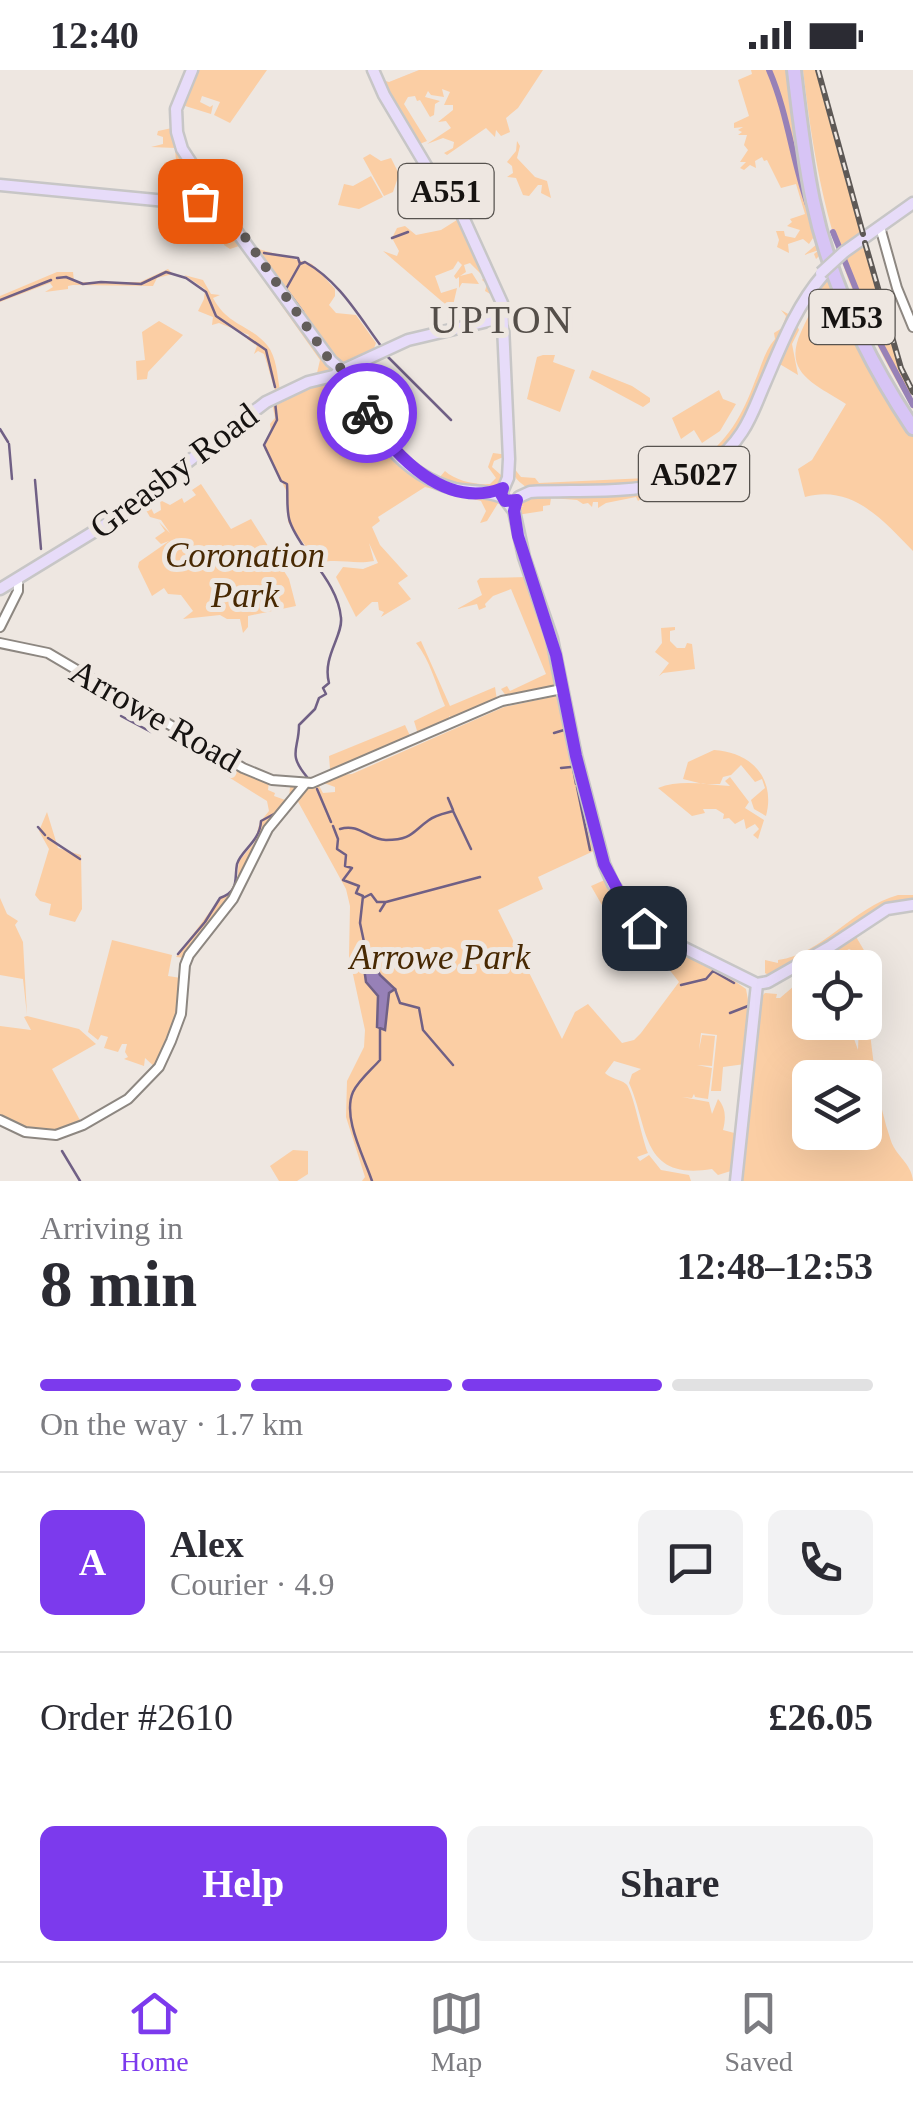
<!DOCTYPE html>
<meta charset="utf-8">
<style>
:root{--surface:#fff;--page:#f2f2f3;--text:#2b2b33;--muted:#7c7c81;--line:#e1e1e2;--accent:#7c3aed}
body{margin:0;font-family:"Times New Roman",serif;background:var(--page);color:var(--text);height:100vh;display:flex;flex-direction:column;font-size:38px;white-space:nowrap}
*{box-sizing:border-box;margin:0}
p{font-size:32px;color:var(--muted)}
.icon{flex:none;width:55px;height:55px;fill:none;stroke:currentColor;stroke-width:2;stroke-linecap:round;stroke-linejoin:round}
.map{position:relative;height:1111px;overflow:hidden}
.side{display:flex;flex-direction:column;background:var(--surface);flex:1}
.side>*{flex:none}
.fabs{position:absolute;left:792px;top:880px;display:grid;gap:20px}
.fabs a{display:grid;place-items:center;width:90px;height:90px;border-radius:15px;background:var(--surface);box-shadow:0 10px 40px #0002;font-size:50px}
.pin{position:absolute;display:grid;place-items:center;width:85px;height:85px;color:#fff;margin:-42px;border-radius:20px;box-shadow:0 5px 15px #0006}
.courier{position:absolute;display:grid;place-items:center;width:100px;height:100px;margin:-50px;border:8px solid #7c3aed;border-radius:50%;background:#fff;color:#222;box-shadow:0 2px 12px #0007}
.head em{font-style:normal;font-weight:700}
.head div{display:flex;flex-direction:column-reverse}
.head{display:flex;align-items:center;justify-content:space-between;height:170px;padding:0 40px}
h1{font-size:65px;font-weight:700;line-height:75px}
.bar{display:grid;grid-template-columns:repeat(4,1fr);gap:15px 10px;align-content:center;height:120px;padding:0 40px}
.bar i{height:12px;border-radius:8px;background:var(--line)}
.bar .selected{background:var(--accent)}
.bar p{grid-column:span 4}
.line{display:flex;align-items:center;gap:25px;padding:0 40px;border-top:2px solid var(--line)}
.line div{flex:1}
.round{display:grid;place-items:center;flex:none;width:105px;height:105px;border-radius:15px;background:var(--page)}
.action{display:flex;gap:20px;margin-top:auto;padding:20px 40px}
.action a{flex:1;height:115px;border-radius:15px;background:var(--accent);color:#fff;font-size:40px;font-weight:700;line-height:115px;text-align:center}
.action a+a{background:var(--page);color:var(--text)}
.status{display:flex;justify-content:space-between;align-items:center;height:70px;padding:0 50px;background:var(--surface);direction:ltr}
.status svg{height:28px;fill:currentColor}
.menu{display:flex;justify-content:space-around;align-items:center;height:140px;border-top:2px solid var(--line);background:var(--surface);font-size:28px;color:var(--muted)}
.menu a{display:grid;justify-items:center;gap:5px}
.menu .selected{color:var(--accent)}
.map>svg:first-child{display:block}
.green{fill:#fbcea4;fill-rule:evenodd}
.water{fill:#9781b7;stroke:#706085;stroke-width:2.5}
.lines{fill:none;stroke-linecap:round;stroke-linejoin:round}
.stream{stroke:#706085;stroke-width:2.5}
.river{stroke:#9781b7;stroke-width:6}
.minor-casing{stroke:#8d8781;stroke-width:12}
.major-casing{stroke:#c7c6c6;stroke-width:15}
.highway-casing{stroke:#c7c6c6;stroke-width:18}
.minor{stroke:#fff;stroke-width:8}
.major{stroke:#e7dcf9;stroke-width:10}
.highway{stroke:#d7c4f5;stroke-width:12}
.rail-casing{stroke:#5e5956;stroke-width:6}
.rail{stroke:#eee7e1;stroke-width:2.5;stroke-dasharray:8;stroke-linecap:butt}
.major-bridge-casing{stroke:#c7c6c6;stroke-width:15;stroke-linecap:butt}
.major-bridge{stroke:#e7dcf9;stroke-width:10}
.done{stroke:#625d5a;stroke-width:10;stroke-dasharray:0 18}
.route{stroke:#7c3aed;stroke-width:12}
.labels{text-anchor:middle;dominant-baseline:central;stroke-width:10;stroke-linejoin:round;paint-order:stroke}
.shield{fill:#eee7e1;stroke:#57534f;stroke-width:2.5}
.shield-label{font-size:32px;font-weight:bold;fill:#161311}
.street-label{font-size:35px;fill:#161311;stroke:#eee7e1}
.park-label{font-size:35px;font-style:italic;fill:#482903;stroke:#eee7e1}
.quarter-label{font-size:40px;letter-spacing:2.5px;fill:#544e49;stroke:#eee7e1}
</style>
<div class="status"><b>12:40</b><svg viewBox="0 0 49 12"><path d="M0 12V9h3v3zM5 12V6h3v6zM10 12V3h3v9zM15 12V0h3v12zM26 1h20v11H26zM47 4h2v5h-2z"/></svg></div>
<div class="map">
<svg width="913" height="1111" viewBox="0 0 913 1111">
<rect width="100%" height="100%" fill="#eee7e1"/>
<path class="green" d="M 194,0 L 267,0 L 230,53 L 214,45 L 220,32 L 202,26 L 200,32 L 210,37 L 213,35 L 211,44 L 182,35 Z
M 419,0 L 543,0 L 518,38 L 506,48 L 510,62 L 501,66 L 496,60 L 495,67 L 486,58 L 447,85 L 444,83 L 453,78 L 454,72 L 443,68 L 427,74 L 451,58 L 446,51 L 438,52 L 453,40 L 453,35 L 444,35 L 450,22 L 442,19 L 444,27 L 431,25 L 428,21 L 425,27 L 440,31 L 435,34 L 434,45 L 430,47 L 420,30 L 417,31 L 415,26 L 408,27 L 404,34 L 427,71 L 417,75 L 388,27 L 382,10 L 389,12 Z
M 751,0 L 790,0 L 821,184 L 816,189 L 814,184 L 819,180 L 804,185 L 817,174 L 813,168 L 809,174 L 803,169 L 788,174 L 789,183 L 777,177 L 779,170 L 776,161 L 784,161 L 785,166 L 795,168 L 800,160 L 787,156 L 792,152 L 790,149 L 805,144 L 796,114 L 781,118 L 767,90 L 764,91 L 762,87 L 755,91 L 756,98 L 750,95 L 744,100 L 740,98 L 746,92 L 740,92 L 748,80 L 744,75 L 747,65 L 738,65 L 742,62 L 738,60 L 743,57 L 734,58 L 734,53 L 749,46 L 738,10 L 752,4 Z
M 803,0 L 816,0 C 839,92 867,183 892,274 C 898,297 913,316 913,339 C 841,220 819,137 803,0 Z
M 172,58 L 203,114 L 203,121 L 190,128 L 173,128 L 167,121 L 164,93 L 176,91 L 175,78 L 151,77 L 163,74 L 163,67 L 157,65 L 158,61 Z
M 517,71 L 520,76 L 517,88 L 535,107 L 547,111 L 551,128 L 541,123 L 542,115 L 538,115 L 529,126 L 523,125 L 516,108 L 507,107 L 513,103 L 512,96 L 507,92 L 516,81 Z
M 370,84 L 381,91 L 391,88 L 399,104 L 393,122 L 384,126 L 363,88 Z
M 371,106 L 383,127 L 359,139 L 338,135 L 344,114 L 353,116 Z
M 220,145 L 330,293 L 332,303 L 283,317 L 317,303 L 320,290 L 239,176 L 230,179 L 224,175 L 225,158 L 218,154 Z
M 460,148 L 500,238 L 492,225 L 485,221 L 487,214 L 482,210 L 484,207 L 470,193 L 464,195 L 466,202 L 460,206 L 472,203 L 479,214 L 462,213 L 459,218 L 459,207 L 456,209 L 454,206 L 462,195 L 458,191 L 453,199 L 435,206 L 441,223 L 457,218 L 452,240 L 383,181 L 397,186 L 399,181 L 392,168 L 397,158 L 405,156 L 416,165 L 441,160 Z
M 241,159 L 255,178 L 312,194 L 335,219 L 335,226 L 329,235 L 336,243 L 356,245 L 376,273 L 373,281 L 345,296 L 334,291 Z
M 168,199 L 173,204 L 157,208 L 153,216 L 73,215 L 68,216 L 68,219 L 45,222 L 53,217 L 50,213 L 0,232 L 0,226 L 57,202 L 73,202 L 74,211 L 80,212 L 140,212 Z
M 184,205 L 203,210 L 211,224 L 220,225 L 213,228 C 228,256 249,254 267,275 C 277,287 277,306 280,320 L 273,324 L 275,319 C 270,307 269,299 264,284 L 258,281 L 254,284 L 257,276 L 247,269 L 249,265 L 219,253 L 212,255 L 213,247 L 198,241 L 204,229 L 205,219 Z
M 829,205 L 883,321 L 913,364 L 913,481 C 883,450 852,414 805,427 L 798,399 L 812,390 L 846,334 C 815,314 782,303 801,262 C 806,251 809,243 818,234 L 815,222 Z
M 812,226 L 815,229 L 797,255 L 799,260 L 792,274 L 798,305 L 778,293 L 784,277 L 749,355 L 751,360 L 733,386 L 713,403 L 699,423 L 698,405 L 710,398 L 710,403 L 716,399 L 711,398 L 728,381 Z
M 781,240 L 790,245 C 766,301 753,362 699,396 L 697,393 C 728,371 742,346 755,311 C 761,297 765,280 775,269 L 774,263 L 782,258 L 786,246 Z
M 159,251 L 183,265 L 148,302 L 147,309 L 137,310 L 136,291 L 145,290 L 142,262 Z
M 543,285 L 555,285 L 553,292 L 575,300 L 560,342 L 527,329 L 537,287 Z
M 359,298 L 365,309 L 362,314 L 368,315 L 361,320 L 371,338 L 377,343 L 383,342 L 389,352 L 384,356 L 393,364 L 393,373 L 404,384 L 439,408 L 445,401 C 456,411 475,415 490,414 L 496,408 L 488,397 L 493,383 L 508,385 L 494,391 L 492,397 L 501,405 L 507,403 C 478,461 350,363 359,298 Z
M 592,300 L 632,316 L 650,328 L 650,332 L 643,337 L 589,308 Z
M 322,312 L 331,315 L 330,330 L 347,323 L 352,325 L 381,368 L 410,398 L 500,430 L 487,451 L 480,453 L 486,441 L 481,431 L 425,417 L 378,447 L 380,451 L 372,457 L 380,475 L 408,506 L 398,513 L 411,529 L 381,547 L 384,542 L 379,540 L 378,532 L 372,532 L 356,547 L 336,507 L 343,497 L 363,499 L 378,493 L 369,473 L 374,491 C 354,495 338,488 318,493 L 288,452 L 287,422 L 264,378 L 271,361 L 270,354 L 275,348 L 272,332 Z
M 719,320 L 723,329 L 736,334 L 720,361 L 702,373 L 694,360 L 681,369 L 672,348 Z
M 692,396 L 695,400 L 648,416 L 528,419 C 520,412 512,408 513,397 L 521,407 L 535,408 L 539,413 L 647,408 Z
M 691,409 L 694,415 L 677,420 C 667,415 653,422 646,430 L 645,426 L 638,431 L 636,427 L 606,433 L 598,438 L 598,432 L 593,432 L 592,437 L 588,433 L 583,434 L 577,430 L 551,428 L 550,435 L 543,436 L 543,441 L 517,445 L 516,438 L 524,436 L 517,436 L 524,427 Z
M 201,414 L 231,459 L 251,449 L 289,509 L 296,536 L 248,546 L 248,557 L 243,563 L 240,549 L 227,549 L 220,545 L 183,549 L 193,541 L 181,525 L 168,524 L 164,518 L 152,526 L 138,497 L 139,492 L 169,471 L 161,474 L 155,468 L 165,461 L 159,452 L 170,463 L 161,450 L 150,447 L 140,430 L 145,434 L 148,432 L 154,444 L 161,440 L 160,430 L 170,435 L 182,428 L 184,433 L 196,425 L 192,420 Z
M 528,507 L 547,557 L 558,615 L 507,627 L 501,619 L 507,616 L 510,621 L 546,604 L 511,519 L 493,526 L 485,534 L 486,537 L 479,540 L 477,534 L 457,539 L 482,525 L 477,511 L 480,508 Z
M 675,557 L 675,560 L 670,561 L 670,571 L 677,578 L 685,578 L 687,573 L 692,574 L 695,599 L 663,603 L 659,606 L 669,593 L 655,582 L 662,573 L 661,558 Z
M 421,571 L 450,636 L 495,617 L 497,630 L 455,646 L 454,650 L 449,646 L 449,651 L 418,664 L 414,651 L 445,636 C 436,615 430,590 416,573 Z
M 561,625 L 598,779 L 538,807 L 543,819 L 498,840 L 562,969 L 575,942 L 588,934 L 622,973 L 634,970 L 641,963 L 679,912 L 661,889 L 650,888 L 635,871 L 618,863 L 591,816 L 607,809 L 641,861 L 704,890 L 746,919 L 750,941 L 745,994 L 723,997 L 721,1021 L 711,1021 L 717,965 L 701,963 L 699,980 L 702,965 L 715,966 L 712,996 L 697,995 L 712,998 L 708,1029 L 695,1027 L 694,1024 L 692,1028 L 682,1027 L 709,1032 L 712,1044 L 718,1029 C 726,1038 726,1048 723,1060 L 738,1064 L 734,1100 L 718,1105 L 712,1099 C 640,1111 649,1057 629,1013 L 632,1004 L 641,999 L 614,991 L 605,1003 C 611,1009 620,1009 626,1014 C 633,1020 642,1070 648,1083 L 637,1087 L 640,1091 L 649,1085 L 661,1100 L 689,1105 L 691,1111 L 362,1111 L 365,1107 L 346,1047 L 347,1011 L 364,977 L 365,960 L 349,886 L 350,836 L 346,819 L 296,728 L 289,729 L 290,717 L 318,714 L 323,723 L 335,722 L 335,717 L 321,712 L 339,705 L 352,704 L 504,637 Z
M 405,655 L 412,670 L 333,703 L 330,699 L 329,686 Z
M 714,680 C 751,682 776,708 766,746 L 754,739 L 751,730 L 765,718 L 762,709 L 755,712 L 741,695 L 731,705 L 723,707 L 720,714 L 703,714 L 683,709 L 688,692 Z
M 216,685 L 269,711 L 268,720 L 275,723 L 274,726 L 288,731 L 266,758 L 238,818 L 186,888 L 176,887 L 220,828 L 231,822 L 237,811 L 239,791 L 254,773 L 260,752 L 269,741 L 267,731 L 211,696 Z
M 730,707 L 749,732 L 745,738 L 764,750 L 758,769 L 753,765 L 759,759 L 755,754 L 746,759 L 744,749 L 735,754 L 729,748 L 723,749 L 724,744 L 716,739 L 703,739 L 705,743 L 692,746 L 658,718 C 681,709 707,715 730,716 L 725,711 Z
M 47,742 L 58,778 L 81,785 L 82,839 L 75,852 L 49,845 L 51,834 L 40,831 L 35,825 L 49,779 L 39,761 Z
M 898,825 L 913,825 L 913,832 L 887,836 L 770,906 L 765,903 L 765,890 L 778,893 L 778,890 C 823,884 853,837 898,825 Z
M 0,828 L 7,844 L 18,851 L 15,855 L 23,872 L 27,945 L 23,909 L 0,905 Z
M 855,865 L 865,882 L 864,897 L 857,897 L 857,883 L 849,879 L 820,897 L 810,898 L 810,913 L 798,901 Z
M 112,870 L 172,885 L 168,906 L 181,908 L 179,943 L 156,998 L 145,988 L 144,996 L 124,989 L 128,987 L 125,982 L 127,974 L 122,974 L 118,982 L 104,978 L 108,967 L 101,965 L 98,970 L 88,962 Z
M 801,910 L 810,919 L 810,952 L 827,953 L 828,967 L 853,966 L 858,980 L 859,953 L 865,952 L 865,917 C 871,967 874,1022 891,1071 C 896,1086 912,1094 913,1111 L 739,1111 L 760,928 L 765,923 L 777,924 L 776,928 L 780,928 ZM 810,1008 L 865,1008 L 865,1062 L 810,1062 Z
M 27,946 L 79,959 L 96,974 L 52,999 L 81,1052 C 48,1065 32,1064 0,1048 L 0,956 L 31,960 L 24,947 Z
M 293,1080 L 308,1081 L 308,1104 L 297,1111 L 279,1111 L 270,1096 Z"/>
<path class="water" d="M 363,891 L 373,891 L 380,905 L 395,919 L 389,923 L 385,960 L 377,957 L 378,926 L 366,912 Z"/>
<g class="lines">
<path class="stream" d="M 392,168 L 408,162
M 264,183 L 298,188 L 300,194 L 286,219 L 303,242
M 300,194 L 305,192 C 339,211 358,245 381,276
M 57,208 L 66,207 L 83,214 L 101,212 L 141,214 L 166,202 L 186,208 L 206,222 L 216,246 L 266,280 L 275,317
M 0,230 L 51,210
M 385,284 L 451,350
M 275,332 L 277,350 L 264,375 L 281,411 L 287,414 C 288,426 286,441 290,452 C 301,483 338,511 341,548 C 343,566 322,587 329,613 L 323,618 L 326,624 L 319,628 L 315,639 L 299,655 C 299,680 287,683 307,707
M 0,359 L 8,372
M 9,374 L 12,409
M 35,410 L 41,479
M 558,625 L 561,638
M 121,646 L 151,662
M 554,663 L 564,660
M 567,666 L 576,714
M 561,698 L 571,697
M 577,717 L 590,780
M 317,719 L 331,752
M 448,728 L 453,740
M 333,756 L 338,769 L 337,779 L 346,785 L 345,796 L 352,798 L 343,810 L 359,816 L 356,823 L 363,826 L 360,853 L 368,891
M 38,757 L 45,765
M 340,759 C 360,753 368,770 386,770 C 412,770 412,762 429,750 C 435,745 446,743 453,741 L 471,779
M 48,768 L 80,789
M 363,828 L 371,824 L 377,832 L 386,832 L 480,807
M 380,841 L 385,833
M 178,884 L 205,852 L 220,828 C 240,821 234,809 237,794 C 241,780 260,772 261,751 L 274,744
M 681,915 L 706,909 L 713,901 L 734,913
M 395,919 L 400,933 L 419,938 L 423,960 L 453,995
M 730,943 L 748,936
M 62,1081 L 80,1111
M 372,1111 C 364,1087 342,1047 353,1022 C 358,1011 371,1000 380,990 L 380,959"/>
<path class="river" d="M 769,0 C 788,44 792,90 808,135
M 833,162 L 871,256 L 913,335"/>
<g class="minor-casing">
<path id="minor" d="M 880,157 L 897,218 L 913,257
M 0,557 L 18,521 L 18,509
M 0,573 L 48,583 L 243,698 L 272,710 L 312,713 L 502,631 L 562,619
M 0,1050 L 25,1062 L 56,1065 L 83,1055 L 128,1029 L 159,997 L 171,971 L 181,944 L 185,895 L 189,885 L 233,829 L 268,759 L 305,714"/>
</g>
<g class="major-casing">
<path id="major" d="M 192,0 L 176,39 L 177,62 L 182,79 L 229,151 L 331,291 L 342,300
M 373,0 L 384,25 L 428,99 L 458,136 L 502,233 L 509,389 L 508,408 L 501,424 L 514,441 L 524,487 L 552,569 L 576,686 L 604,794 L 613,814 L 644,858 L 757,914
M 0,115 L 187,133 L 206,129 L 215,123
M 844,182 L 913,133
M 343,300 L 408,270 L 501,248
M 352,310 L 351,316 L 343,320 L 336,317 L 332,310 L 339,300 L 350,304 L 352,306 C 362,355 405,406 455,419 C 471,422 487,420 502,427
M 519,427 L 530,422 C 603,418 696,433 742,362 C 752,347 758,329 765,313 C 781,276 796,236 823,205
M 0,519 L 108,453 L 266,332 L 308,312 L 333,306
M 757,914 L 768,912 L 831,876 L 887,839 L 913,835
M 736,1111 L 757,914"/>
</g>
<g class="highway-casing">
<path id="highway" d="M 794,0 C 799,44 804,88 813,131 C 830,212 867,289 913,358"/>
</g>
<use href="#minor" class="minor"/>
<use href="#major" class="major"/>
<use href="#highway" class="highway"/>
<g class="rail-casing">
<path id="rail" d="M 818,0 L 863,164
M 865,173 L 901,298 L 913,322"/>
</g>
<use href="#rail" class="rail"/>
<g class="major-bridge-casing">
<path id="major-bridge" d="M 821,203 L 844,182"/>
</g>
<use href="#major-bridge" class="major-bridge"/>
</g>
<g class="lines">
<path class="done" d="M 200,131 L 214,122 L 331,292 L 350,304 L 356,325 L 367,343"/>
<path class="route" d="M 367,343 C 395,386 446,441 503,418 L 501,424 L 505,431 L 517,430 L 514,441 L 518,466 L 556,585 L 576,686 L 604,794 L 622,828 L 644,858"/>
</g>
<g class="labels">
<g class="shield">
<rect x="398.5" y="94" width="95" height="54" rx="8"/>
<rect x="809.5" y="220" width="85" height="54" rx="8"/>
<rect x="639" y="377" width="110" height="54" rx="8"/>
</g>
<g class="shield-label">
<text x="446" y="121">A551</text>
<text x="852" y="247">M53</text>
<text x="694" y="404">A5027</text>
</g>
<g class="street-label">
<text transform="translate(174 401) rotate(-37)">Greasby Road</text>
<text transform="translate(155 646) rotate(30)">Arrowe Road</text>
</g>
<g class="park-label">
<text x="245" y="485">Coronation<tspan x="245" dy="40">Park</tspan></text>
<text x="440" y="887">Arrowe Park</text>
</g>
<g class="quarter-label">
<text x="502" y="249">UPTON</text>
</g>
</g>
</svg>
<div class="fabs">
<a><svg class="icon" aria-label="locate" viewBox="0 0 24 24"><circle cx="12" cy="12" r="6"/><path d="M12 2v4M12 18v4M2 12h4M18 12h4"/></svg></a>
<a><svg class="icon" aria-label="layers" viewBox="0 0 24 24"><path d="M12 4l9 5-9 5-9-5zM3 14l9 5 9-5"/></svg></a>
</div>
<div class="pin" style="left:200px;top:131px;background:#ea580c"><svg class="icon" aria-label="bag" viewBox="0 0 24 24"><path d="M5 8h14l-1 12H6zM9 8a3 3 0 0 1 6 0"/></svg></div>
<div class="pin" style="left:644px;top:858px;background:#1f2937"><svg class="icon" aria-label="home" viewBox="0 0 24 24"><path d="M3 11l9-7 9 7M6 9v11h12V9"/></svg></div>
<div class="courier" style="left:367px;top:343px"><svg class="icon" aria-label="bike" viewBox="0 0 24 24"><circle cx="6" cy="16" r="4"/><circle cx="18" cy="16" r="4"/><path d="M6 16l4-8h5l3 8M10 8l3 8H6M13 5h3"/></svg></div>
</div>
<section class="side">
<div class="head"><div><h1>8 min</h1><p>Arriving in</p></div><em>12:48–12:53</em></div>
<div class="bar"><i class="selected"></i><i class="selected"></i><i class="selected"></i><i></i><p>On the way · 1.7 km</p></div>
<div class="line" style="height:180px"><b class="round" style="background:var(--accent);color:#fff">A</b><div><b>Alex</b><p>Courier · 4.9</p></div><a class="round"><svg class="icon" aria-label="chat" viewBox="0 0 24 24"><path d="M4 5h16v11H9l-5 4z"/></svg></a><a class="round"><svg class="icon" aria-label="phone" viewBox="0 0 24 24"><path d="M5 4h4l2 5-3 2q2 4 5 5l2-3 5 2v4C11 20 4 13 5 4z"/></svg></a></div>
<div class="line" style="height:130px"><div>Order #2610</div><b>£26.05</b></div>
<div class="action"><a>Help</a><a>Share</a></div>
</section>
<nav class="menu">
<a class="selected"><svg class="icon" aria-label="home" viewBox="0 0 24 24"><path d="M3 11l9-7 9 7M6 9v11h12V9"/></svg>Home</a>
<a><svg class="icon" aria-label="map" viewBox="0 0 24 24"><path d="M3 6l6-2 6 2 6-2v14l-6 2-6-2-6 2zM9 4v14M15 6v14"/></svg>Map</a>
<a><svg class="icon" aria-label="saved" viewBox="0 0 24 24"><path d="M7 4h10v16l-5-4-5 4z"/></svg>Saved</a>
</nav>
